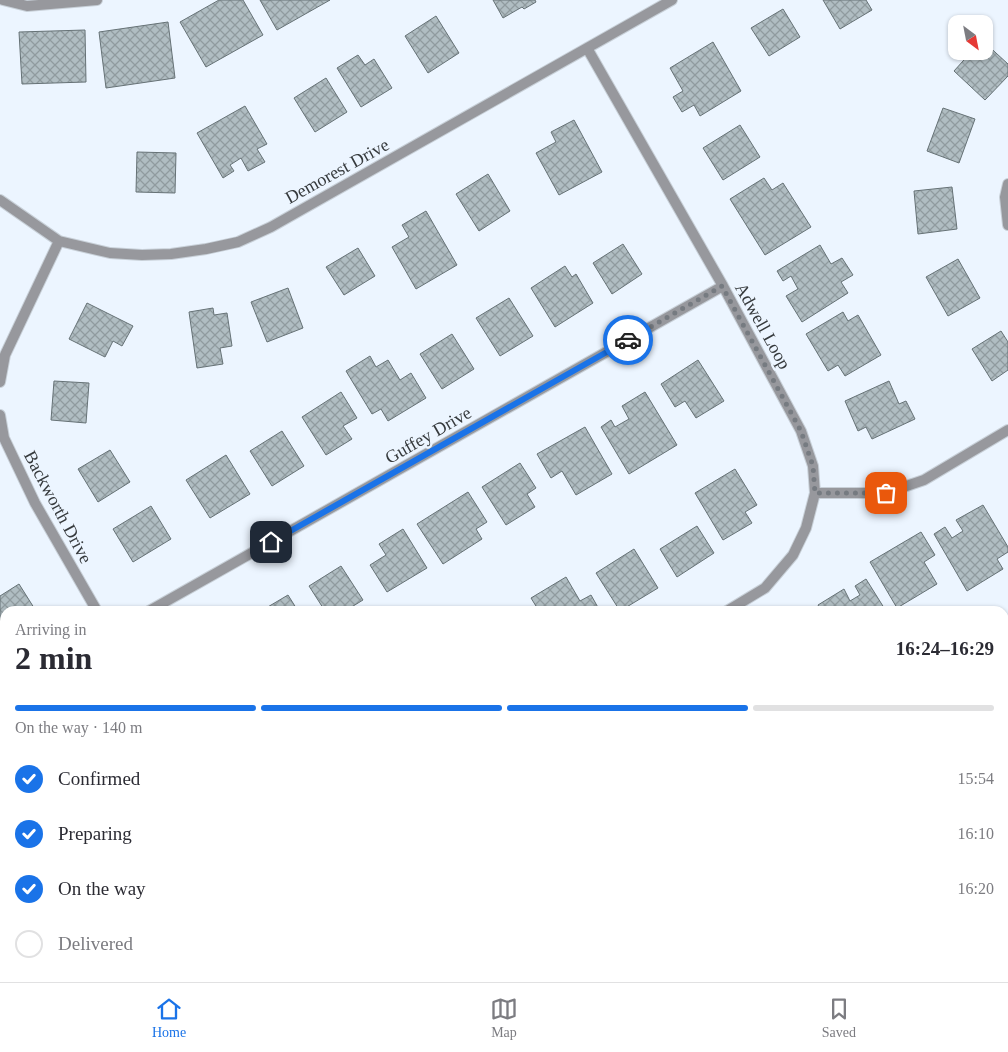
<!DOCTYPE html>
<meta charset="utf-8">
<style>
:root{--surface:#fff;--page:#f7f7f7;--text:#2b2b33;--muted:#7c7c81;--line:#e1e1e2;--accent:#1a73e8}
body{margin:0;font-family:Georgia,serif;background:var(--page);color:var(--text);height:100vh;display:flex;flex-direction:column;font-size:19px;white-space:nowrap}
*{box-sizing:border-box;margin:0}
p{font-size:16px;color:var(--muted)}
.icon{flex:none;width:28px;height:28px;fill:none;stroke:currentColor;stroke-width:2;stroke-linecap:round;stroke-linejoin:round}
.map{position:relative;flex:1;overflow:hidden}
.sheet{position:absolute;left:0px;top:606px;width:1009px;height:376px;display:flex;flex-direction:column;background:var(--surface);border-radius:15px 15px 0 0;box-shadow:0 1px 4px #0004}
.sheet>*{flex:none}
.needle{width:32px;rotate:148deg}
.tools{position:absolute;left:948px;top:15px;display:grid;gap:10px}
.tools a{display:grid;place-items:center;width:45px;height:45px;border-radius:10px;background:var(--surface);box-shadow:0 1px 4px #0004;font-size:25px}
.pin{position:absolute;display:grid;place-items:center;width:42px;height:42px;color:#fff;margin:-21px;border-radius:10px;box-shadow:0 2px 8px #0006}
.courier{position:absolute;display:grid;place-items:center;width:50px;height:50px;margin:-25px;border:4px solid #1a73e8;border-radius:50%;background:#fff;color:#222;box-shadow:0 1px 6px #0007}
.headline em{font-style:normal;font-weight:800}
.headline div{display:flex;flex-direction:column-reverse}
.headline{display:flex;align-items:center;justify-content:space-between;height:85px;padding:0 15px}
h1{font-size:32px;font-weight:800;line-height:38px}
.bar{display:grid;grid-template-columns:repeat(4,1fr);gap:8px 5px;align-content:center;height:60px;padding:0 15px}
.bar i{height:6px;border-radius:4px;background:var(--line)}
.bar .selected{background:var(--accent)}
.bar p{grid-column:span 4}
ol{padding:0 15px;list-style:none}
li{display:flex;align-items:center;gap:15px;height:55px}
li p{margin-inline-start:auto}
li .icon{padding:5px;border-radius:50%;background:var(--accent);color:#fff;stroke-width:4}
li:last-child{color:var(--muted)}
li i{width:28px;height:28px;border:2px solid var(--line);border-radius:50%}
.tabs{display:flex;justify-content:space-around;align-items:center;height:70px;border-top:1px solid var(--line);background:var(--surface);font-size:14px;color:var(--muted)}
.tabs a{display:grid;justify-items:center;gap:2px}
.tabs .selected{color:var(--accent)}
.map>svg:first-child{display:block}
.building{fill:url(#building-cross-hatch);stroke:#667276}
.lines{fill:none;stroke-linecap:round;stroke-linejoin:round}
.street-casing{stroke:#c8d0d8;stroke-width:12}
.street{stroke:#97989d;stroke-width:10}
.done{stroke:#767b81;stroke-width:5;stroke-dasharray:0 9}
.route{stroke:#1a73e8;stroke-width:6}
.labels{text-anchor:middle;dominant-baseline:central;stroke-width:4.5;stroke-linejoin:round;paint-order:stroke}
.street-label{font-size:18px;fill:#363a3d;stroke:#ecf5ff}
</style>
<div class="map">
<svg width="1008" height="982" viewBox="0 0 1008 982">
<defs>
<pattern id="building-cross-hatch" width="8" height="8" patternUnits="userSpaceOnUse" patternTransform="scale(1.25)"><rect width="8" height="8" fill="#b0bdc2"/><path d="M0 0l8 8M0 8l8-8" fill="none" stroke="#909b9f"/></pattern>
</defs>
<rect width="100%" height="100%" fill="#ecf5ff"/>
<path class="building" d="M 219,0 L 243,0 L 263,35 L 206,67 L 180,22 Z
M 260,0 L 330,0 L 277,30 Z
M 493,0 L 535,0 L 536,2 L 524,9 L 522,7 L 503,18 Z
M 823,0 L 866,0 L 872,10 L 840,29 Z
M 783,9 L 800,37 L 769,56 L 751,28 Z
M 436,16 L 459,53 L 428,73 L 405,36 Z
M 168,22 L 175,78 L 106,88 L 99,32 Z
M 85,30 L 86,82 L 22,84 L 19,32 Z
M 713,42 L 741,91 L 700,116 L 694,105 L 682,112 L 673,97 L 683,91 L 670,68 Z
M 984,42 L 1008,64 L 1008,76 L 985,100 L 954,71 L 972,51 L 984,51 Z
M 358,55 L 365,65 L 374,59 L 392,88 L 361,107 L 337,68 Z
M 326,78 L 347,112 L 315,132 L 294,98 Z
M 245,106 L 267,144 L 257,149 L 265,162 L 248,171 L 241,158 L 230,165 L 234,171 L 223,178 L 197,133 Z
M 943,108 L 975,119 L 959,163 L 927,151 Z
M 574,120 L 602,172 L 559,195 L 536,153 L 556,142 L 551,132 Z
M 740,125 L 760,157 L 723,180 L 703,148 Z
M 137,152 L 176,153 L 175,193 L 136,192 Z
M 488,174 L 510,211 L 479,231 L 456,194 Z
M 764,178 L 772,190 L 783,183 L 811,227 L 765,255 L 730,199 Z
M 952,187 L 957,229 L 918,234 L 914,191 Z
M 426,211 L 457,265 L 416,289 L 392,247 L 409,237 L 402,225 Z
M 623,244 L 642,274 L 612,294 L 593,263 Z
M 820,245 L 831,264 L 842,258 L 853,275 L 841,282 L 848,293 L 802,322 L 786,296 L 798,289 L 791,276 L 783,281 L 777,271 Z
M 358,248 L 375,276 L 344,295 L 326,267 Z
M 958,259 L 980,298 L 948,316 L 926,277 Z
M 565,266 L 572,277 L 576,274 L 593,303 L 555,327 L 531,288 Z
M 288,288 L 303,328 L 267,342 L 251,302 Z
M 509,298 L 533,336 L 500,356 L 476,318 Z
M 87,303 L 133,326 L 122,346 L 113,341 L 105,357 L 69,339 Z
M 213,308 L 214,315 L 227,313 L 232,346 L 220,348 L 223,364 L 197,368 L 189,312 Z
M 843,312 L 848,321 L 858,315 L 881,355 L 845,376 L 838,365 L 828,371 L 806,334 Z
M 1001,331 L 1008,342 L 1008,370 L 992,381 L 972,349 Z
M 452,334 L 474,369 L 442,389 L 420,354 Z
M 370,356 L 376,367 L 388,360 L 400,380 L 411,373 L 426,398 L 388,421 L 381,409 L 372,414 L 346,371 Z
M 698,360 L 724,401 L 696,418 L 685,401 L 675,407 L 661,384 Z
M 54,381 L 89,383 L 86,423 L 51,420 Z
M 889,381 L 899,404 L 906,401 L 915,419 L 872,439 L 866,427 L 858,431 L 845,401 Z
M 341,392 L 357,418 L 343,426 L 352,439 L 326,455 L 302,417 Z
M 645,392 L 677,445 L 629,474 L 601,427 L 611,420 L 615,427 L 629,419 L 622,406 Z
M 585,427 L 612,474 L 576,495 L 562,471 L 551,478 L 537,454 Z
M 282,431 L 304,466 L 272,486 L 250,451 Z
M 110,450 L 130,482 L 98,502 L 78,469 Z
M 226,455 L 250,494 L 210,518 L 186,480 Z
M 520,463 L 536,488 L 527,494 L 535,507 L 506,525 L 482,487 Z
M 735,469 L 757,505 L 745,512 L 752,523 L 723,540 L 695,493 Z
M 468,492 L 487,522 L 476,529 L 482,539 L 443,564 L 417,524 Z
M 983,505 L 1008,547 L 1008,552 L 997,559 L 1003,569 L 967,591 L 934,534 L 945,527 L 952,538 L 963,531 L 956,520 Z
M 151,506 L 171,539 L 133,562 L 113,529 Z
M 697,526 L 714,553 L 677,577 L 660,549 Z
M 403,529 L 427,568 L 387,592 L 370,565 L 386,555 L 379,544 Z
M 921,532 L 935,555 L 924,562 L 937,584 L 897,608 L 870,562 Z
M 634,549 L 658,588 L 620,611 L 596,573 Z
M 341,566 L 363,600 L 345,611 L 325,611 L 309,586 Z
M 566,577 L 580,601 L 591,595 L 600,611 L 539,611 L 531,598 Z
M 866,579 L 886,611 L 821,611 L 818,605 L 844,589 L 850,601 L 860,595 L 855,586 Z
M 19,584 L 36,611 L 5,611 L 5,633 L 0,625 L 0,596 Z
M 288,595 L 298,611 L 261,611 Z
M 3,797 L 5,800 L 5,853 L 0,856 L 0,799 Z
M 179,978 L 204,978 L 207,982 L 172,982 Z
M 230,978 L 286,978 L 280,982 L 233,982 Z
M 715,978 L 768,978 L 760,982 L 715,982 L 713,979 Z"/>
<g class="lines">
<g class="street-casing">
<path id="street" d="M 3,0 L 27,6 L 97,0
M 587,48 L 723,286 L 801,431 L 813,466 L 815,493 L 806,528 L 793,555 L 765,588 L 727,611
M 1008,184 L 1005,197 L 1008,225
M 0,200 L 59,241 L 110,253 L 142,255 L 171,254 L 206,249 L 238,242 L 271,227 L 301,210 L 672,0
M 0,382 L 5,355 L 59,241
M 0,415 L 4,438 L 35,503 L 97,611
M 815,493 L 886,493 L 924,480 L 1008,430
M 149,611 L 723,286
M 1004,942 L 1008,939
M 0,950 L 5,953
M 934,982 L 941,978"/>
</g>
<use href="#street" class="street"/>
</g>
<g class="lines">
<path class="done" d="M 628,340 L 722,286 L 801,431 L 813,466 L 815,493 L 886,493"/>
<path class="route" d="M 271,542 L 628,340"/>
</g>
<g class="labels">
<g class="street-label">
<text transform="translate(337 171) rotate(-29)">Demorest Drive</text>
<text transform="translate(763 326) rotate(61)">Adwell Loop</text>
<text transform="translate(428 435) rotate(-30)">Guffey Drive</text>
<text transform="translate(58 507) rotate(62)">Backworth Drive</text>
</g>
</g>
</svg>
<div class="tools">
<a><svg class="needle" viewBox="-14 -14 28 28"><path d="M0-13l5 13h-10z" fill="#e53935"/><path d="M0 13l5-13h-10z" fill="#7c7c81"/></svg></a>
</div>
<div class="pin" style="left:886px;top:493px;background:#ea580c"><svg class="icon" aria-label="bag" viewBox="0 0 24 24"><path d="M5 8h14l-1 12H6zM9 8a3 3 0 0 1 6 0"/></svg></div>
<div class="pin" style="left:271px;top:542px;background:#1f2937"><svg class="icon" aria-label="home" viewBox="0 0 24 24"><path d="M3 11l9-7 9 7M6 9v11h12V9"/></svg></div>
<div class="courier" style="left:628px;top:340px"><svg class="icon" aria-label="car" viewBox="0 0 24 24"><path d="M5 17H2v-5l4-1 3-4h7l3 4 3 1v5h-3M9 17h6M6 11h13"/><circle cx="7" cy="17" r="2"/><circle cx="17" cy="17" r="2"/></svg></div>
<section class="sheet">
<div class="headline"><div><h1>2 min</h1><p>Arriving in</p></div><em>16:24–16:29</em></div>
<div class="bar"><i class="selected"></i><i class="selected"></i><i class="selected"></i><i></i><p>On the way · 140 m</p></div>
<ol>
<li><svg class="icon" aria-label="check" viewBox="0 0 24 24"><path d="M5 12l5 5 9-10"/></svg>Confirmed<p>15:54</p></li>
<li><svg class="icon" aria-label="check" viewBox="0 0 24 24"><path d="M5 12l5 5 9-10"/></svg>Preparing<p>16:10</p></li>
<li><svg class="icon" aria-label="check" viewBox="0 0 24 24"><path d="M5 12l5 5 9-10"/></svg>On the way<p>16:20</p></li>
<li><i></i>Delivered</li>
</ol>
</section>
</div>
<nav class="tabs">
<a class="selected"><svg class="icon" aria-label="home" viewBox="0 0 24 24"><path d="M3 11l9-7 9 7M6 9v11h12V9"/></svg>Home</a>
<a><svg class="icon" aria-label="map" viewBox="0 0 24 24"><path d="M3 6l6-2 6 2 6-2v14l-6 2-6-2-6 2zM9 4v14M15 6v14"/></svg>Map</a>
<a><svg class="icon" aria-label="saved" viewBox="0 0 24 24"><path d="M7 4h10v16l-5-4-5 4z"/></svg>Saved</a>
</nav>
